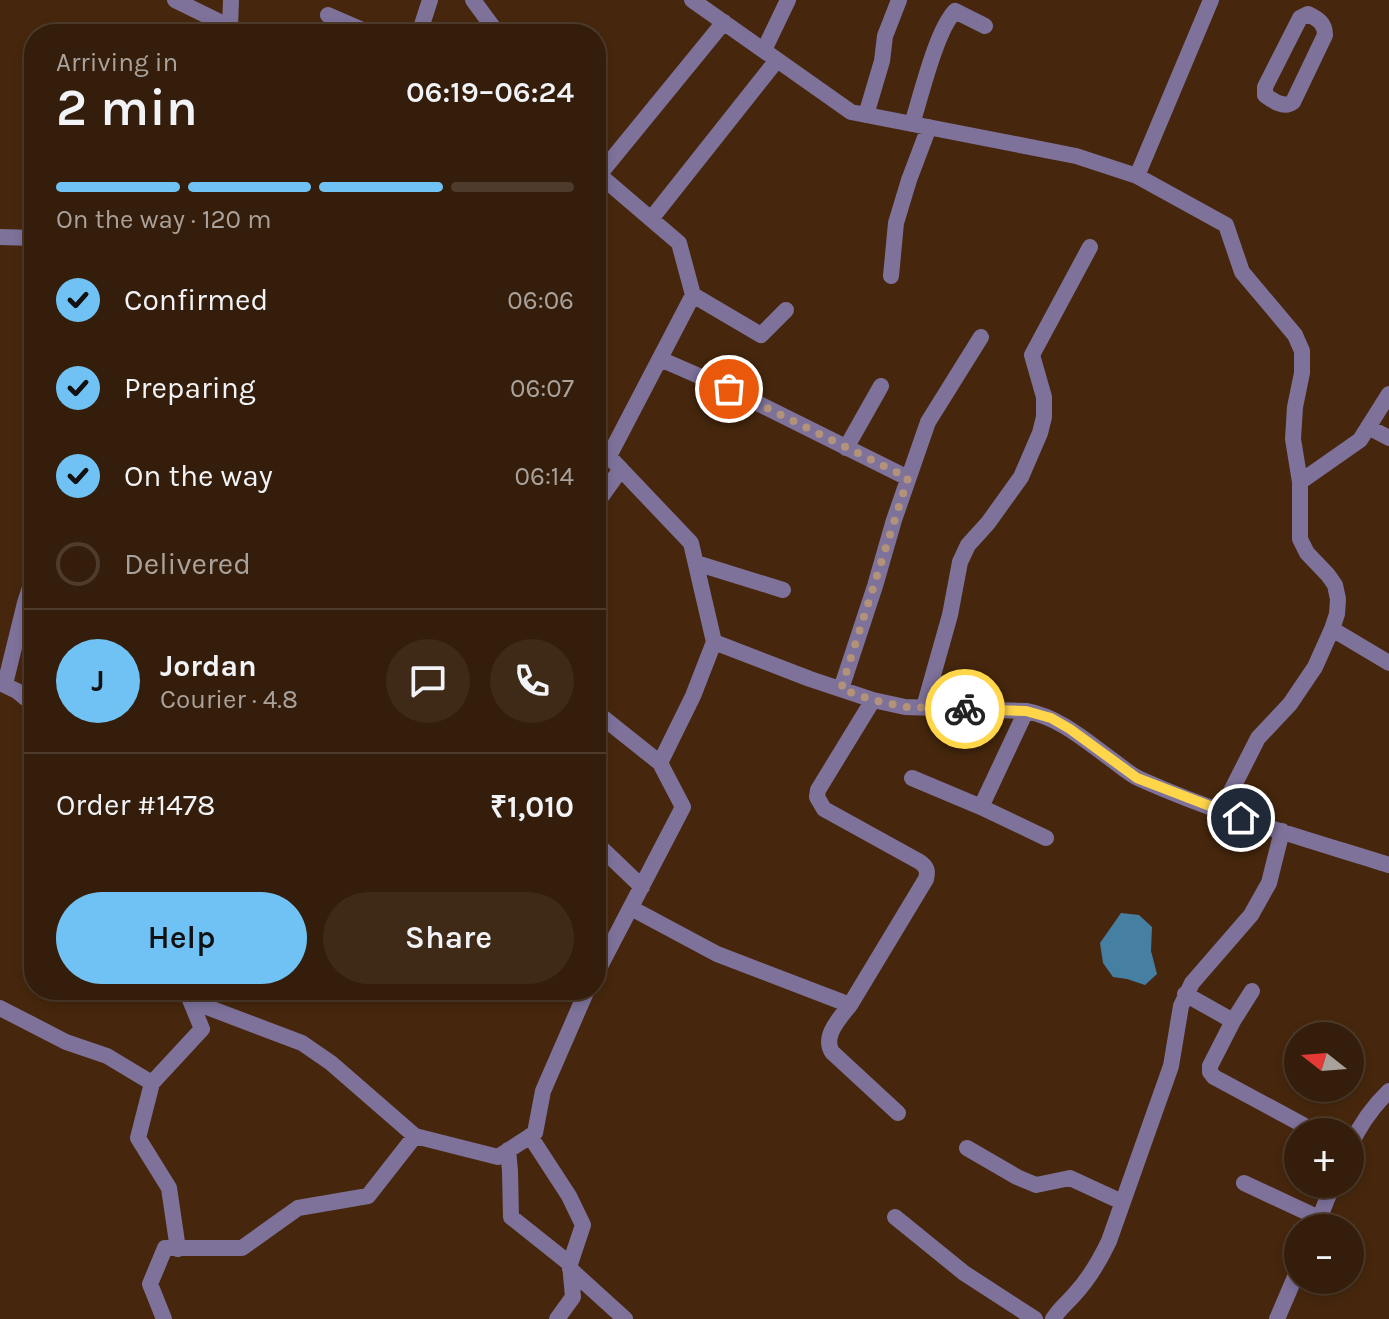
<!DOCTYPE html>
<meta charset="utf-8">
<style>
:root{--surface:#341d0a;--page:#3f2a18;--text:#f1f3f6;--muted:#a9a29c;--line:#4e3b2b;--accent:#70c2f4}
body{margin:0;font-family:Karla,sans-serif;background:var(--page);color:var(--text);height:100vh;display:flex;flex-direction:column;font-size:30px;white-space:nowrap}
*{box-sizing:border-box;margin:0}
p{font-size:26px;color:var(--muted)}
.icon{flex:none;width:44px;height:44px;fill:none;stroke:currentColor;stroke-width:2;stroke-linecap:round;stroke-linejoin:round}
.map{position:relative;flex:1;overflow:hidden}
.drawer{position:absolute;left:24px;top:24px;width:582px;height:976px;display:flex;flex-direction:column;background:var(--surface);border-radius:32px;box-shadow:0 4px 12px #0003,0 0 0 2px var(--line)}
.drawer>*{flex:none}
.needle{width:52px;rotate:287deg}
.tools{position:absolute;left:1284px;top:1022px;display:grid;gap:16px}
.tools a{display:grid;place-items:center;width:80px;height:80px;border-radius:50%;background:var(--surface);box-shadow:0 4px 12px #0003,0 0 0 2px var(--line);font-size:40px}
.pin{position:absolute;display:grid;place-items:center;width:68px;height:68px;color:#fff;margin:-34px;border:4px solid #fff;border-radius:50%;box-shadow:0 2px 8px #0007}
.courier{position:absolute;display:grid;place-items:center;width:80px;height:80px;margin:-40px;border:6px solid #ffd54a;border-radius:50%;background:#fff;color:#222;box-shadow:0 2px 10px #0007}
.overview em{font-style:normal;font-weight:600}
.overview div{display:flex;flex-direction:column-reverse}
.overview{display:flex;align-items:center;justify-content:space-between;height:136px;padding:0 32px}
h1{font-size:52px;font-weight:600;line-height:60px}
.bar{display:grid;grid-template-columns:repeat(4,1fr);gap:12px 8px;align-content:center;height:96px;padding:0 32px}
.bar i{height:10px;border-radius:6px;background:var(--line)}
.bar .active{background:var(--accent)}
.bar p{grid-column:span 4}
.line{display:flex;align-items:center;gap:20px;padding:0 32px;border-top:2px solid var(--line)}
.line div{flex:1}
.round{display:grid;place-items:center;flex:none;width:84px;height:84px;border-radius:42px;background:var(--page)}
ol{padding:0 32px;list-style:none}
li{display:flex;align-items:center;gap:24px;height:88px}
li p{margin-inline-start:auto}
li .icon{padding:8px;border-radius:50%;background:var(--accent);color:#111;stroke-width:4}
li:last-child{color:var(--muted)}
li i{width:44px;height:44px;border:4px solid var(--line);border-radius:50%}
.primary-button{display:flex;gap:16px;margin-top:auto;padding:16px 32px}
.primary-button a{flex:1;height:92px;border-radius:48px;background:var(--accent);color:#111;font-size:32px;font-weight:600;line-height:92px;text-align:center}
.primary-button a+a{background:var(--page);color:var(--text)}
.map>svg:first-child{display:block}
.water{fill:#457fa2}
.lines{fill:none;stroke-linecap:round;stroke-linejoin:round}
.minor{stroke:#7e729b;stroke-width:16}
.tertiary{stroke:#7e729b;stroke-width:16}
.done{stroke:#b29279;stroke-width:8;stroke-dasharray:0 14.4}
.route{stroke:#ffd54a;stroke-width:10}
</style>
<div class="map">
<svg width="1389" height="1319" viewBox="0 0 1389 1319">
<rect width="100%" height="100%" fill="#46270d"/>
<path class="water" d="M 1121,913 L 1139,915 L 1152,927 L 1151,951 L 1157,974 L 1145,985 L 1127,979 L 1113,977 L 1103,963 L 1100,943 Z"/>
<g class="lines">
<path class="minor" d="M 175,0 L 230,27
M 473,0 L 498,34
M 692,0 L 851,112 L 1076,156 L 1137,176 L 1226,225 L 1242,272 L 1295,335 L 1302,351 L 1302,373 L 1295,407 L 1293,439 L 1300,482 L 1300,539 L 1307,553 L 1328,575 L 1335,585 L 1338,599 L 1337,614 L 1332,629 L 1315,667 L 1290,704 L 1258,738 L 1221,811
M 1308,14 C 1318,19 1325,23 1325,35 L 1293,102 C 1284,109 1273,101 1265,95 L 1265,87 L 1300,18 Z
M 328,15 L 372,34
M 419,34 L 430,0
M 764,50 L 788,0
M 866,115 L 882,61 L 885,36 L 899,0
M 912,124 C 921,96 936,31 955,11 L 985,26
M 596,172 L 679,243 L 693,295 L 609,456
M 599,175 L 724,22
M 1137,176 L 1211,0
M 651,219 L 777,60
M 891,276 L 896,223 L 909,180 L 929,127
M 693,295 L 761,335 L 786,310
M 660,359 L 729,389 L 908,478
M 1368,427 L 1389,438
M 596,443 L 691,543 L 714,642
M 846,448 L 881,386
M 1300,482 L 1360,440 L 1389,394
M 596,504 L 621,469
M 596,527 L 597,528
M 696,563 L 783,590
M 1332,629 L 1389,663
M 714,642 L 810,679 L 873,700 L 905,707 L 1026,711 C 1060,717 1087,742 1115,762 C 1123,768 1131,775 1140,779 C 1220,815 1306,839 1389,865
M 0,683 L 17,691 L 34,705
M 5,684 L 25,603 L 34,575
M 841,689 L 875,586 L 894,520 L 928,422 L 981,337
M 924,707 L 950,615 L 960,562 L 968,545 L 988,523 L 1021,477 L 1040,433 L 1044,417 L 1044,397 L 1032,355 L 1090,247
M 596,712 L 660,763
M 912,778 L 981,807 L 1026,711
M 981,807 L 1046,838
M 596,843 L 642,887
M 631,908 L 717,954 L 850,1005 L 926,879 C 928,871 927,867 920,862 L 824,809 L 817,797 L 818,790 L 873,700
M 596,974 L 683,807 L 660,763 L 693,696 L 714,642
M 1185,994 L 1233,1021 L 1210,1066 L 1210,1072 L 1214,1077 L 1316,1132
M 191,1001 L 302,1043 L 331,1063 L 415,1136
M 850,1005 C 840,1018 822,1036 832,1052 L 898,1113
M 0,1008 L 66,1042 L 107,1056 L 152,1083
M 1233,1021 L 1252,991
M 530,1136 L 569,1196 L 583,1225 L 570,1264
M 1350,1146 C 1360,1125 1372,1107 1389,1091
M 967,1148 L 1017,1177 L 1036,1185 L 1070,1178 L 1122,1202
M 508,1150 L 510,1171 L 511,1217 L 570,1264 L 573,1297 L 557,1319
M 1244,1183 L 1319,1218
M 895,1217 L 964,1273 L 1035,1319
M 1316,1227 L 1333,1184
M 178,1249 L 169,1188 L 138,1138 L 152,1083 L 202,1029 L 186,990
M 570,1269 L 625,1319
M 164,1319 L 150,1284 L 165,1248 L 242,1248 L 298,1208 L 368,1196 L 415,1136 L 498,1157 L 535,1133 L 543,1091 L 587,990
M 1053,1319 C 1059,1309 1067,1303 1074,1295 C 1089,1279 1100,1260 1109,1241 L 1171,1066 L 1181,1006 L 1192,983 L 1251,915 L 1269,883 L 1282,831
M 1277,1319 L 1298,1270"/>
<path class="tertiary" d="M 227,34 L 230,27 L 231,0
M 0,237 L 34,238"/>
</g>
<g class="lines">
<path class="done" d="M 729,389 L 908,478 L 841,689 L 873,700 L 905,707 L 965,709"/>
<path class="route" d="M 965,709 L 1026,711 L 1051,718 L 1070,729 L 1137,778 L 1241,818"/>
</g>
</svg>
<div class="tools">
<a><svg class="needle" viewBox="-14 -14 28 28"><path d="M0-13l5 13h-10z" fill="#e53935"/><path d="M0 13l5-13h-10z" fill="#a9a29c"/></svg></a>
<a>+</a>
<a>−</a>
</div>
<div class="pin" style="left:729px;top:389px;background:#ea580c"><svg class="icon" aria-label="bag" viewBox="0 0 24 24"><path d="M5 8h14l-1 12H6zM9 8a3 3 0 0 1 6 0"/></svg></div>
<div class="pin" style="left:1241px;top:818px;background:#1f2937"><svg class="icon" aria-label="home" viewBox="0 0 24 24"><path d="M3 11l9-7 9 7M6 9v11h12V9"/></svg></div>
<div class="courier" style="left:965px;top:709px"><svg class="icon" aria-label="bike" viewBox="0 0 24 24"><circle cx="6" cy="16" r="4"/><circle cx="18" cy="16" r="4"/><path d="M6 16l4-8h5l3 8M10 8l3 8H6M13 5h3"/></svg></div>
<section class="drawer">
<div class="overview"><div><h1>2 min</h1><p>Arriving in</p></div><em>06:19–06:24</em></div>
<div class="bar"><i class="active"></i><i class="active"></i><i class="active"></i><i></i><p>On the way · 120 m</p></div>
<ol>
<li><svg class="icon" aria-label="check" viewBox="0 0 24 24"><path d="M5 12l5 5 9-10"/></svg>Confirmed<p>06:06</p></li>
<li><svg class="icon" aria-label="check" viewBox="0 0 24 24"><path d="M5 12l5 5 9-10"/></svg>Preparing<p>06:07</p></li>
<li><svg class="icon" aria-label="check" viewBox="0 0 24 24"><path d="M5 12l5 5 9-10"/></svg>On the way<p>06:14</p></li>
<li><i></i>Delivered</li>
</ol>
<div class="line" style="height:144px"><b class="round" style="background:var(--accent);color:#111">J</b><div><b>Jordan</b><p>Courier · 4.8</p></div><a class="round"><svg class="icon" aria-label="chat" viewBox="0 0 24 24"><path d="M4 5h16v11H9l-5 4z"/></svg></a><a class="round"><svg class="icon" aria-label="phone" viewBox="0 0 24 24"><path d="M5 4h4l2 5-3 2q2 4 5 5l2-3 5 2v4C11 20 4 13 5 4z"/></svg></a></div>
<div class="line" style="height:104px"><div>Order #1478</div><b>₹1,010</b></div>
<div class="primary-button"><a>Help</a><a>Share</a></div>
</section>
</div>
